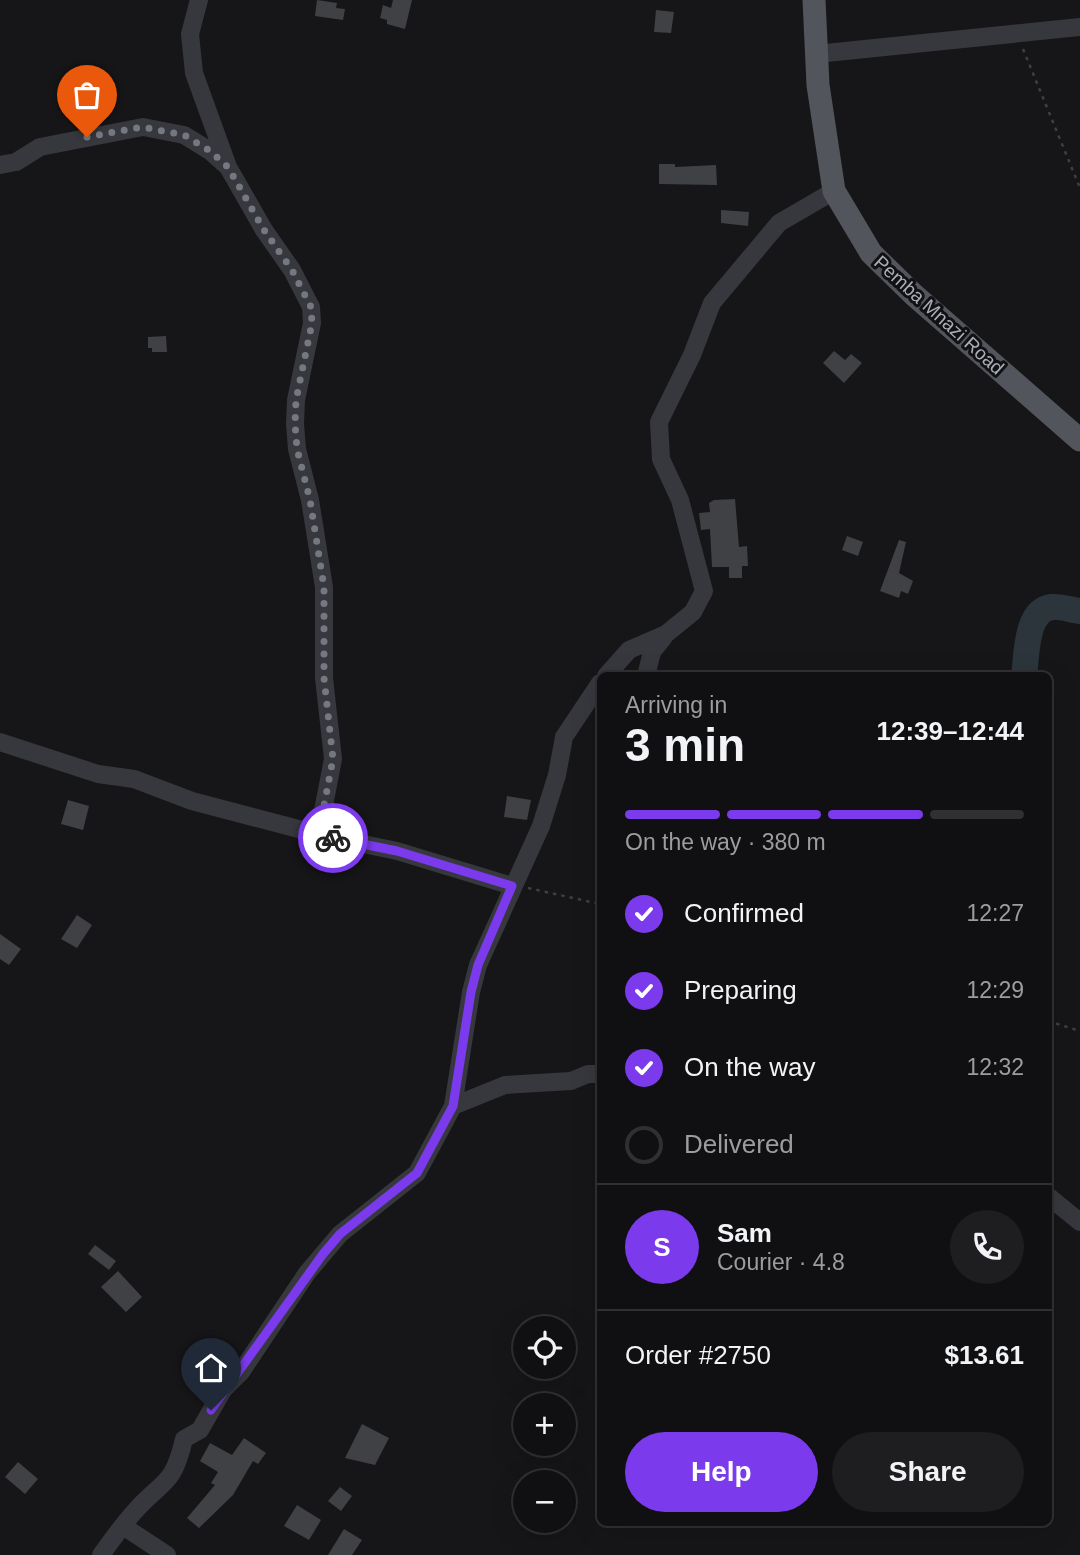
<!DOCTYPE html>
<meta charset="utf-8">
<style>
:root{--surface:#101012;--page:#1e1e20;--text:#f1f3f6;--muted:#9c9d9f;--line:#303032;--accent:#7c3aed}
body{margin:0;font-family:Helvetica,sans-serif;background:var(--page);color:var(--text);height:100vh;display:flex;flex-direction:column;font-size:26px;white-space:nowrap}
*{box-sizing:border-box;margin:0}
p{font-size:23px;color:var(--muted)}
.icon{flex:none;width:38px;height:38px;fill:none;stroke:currentColor;stroke-width:2;stroke-linecap:round;stroke-linejoin:round}
.map{position:relative;flex:1;overflow:hidden}
.side{position:absolute;left:597px;top:672px;width:455px;height:854px;display:flex;flex-direction:column;background:var(--surface);border-radius:10px;box-shadow:0 7px 28px #0002,0 0 0 2px var(--line)}
.side>*{flex:none}
.buttons{position:absolute;left:513px;top:1316px;display:grid;gap:14px}
.buttons a{display:grid;place-items:center;width:63px;height:63px;border-radius:50%;background:var(--surface);box-shadow:0 7px 28px #0002,0 0 0 2px var(--line);font-size:35px}
.pin{position:absolute;display:grid;place-items:center;width:60px;height:60px;color:#fff;margin:-72px -30px;border-radius:50% 50% 50% 0;rotate:-45deg;box-shadow:0 0 7px #0007}
.pin .icon{rotate:45deg}
.courier{position:absolute;display:grid;place-items:center;width:70px;height:70px;margin:-35px;border:5px solid #7c3aed;border-radius:50%;background:#fff;color:#222;box-shadow:0 2px 9px #0007}
.summary em{font-style:normal;font-weight:700}
.summary div{display:flex;flex-direction:column-reverse}
.summary{display:flex;align-items:center;justify-content:space-between;height:119px;padding:0 28px}
h1{font-size:46px;font-weight:700;line-height:52px}
.bar{display:grid;grid-template-columns:repeat(4,1fr);gap:10px 7px;align-content:center;height:84px;padding:0 28px}
.bar i{height:9px;border-radius:5px;background:var(--line)}
.bar .current{background:var(--accent)}
.bar p{grid-column:span 4}
.line{display:flex;align-items:center;gap:18px;padding:0 28px;border-top:2px solid var(--line)}
.line div{flex:1}
.round{display:grid;place-items:center;flex:none;width:74px;height:74px;border-radius:37px;background:var(--page)}
ol{padding:0 28px;list-style:none}
li{display:flex;align-items:center;gap:21px;height:77px}
li p{margin-inline-start:auto}
li .icon{padding:7px;border-radius:50%;background:var(--accent);color:#fff;stroke-width:4}
li:last-child{color:var(--muted)}
li i{width:38px;height:38px;border:4px solid var(--line);border-radius:50%}
.action{display:flex;gap:14px;margin-top:auto;padding:14px 28px}
.action a{flex:1;height:80px;border-radius:42px;background:var(--accent);color:#fff;font-size:28px;font-weight:700;line-height:80px;text-align:center}
.action a+a{background:var(--page);color:var(--text)}
.map>svg:first-child{display:block}
.lines{fill:none;stroke-linecap:round;stroke-linejoin:round}
.river{stroke:#2c353c;stroke-width:26}
.building{fill:#404145}
.path{stroke:#3d3f44;stroke-width:2.5;stroke-dasharray:3.5 5;stroke-linecap:butt}
.minor{stroke:#37383d;stroke-width:18}
.major{stroke:#53555c;stroke-width:23}
.done{stroke:#757880;stroke-width:7;stroke-dasharray:0 12.6}
.route{stroke:#7c3aed;stroke-width:9}
.labels{text-anchor:middle;dominant-baseline:central;stroke-width:6;stroke-linejoin:round;paint-order:stroke}
.street-label{font-size:19px;fill:#a8adb8;stroke:#111113}
</style>
<div class="map">
<svg width="1080" height="1555" viewBox="0 0 1080 1555">
<rect width="100%" height="100%" fill="#161618"/>
<g class="lines">
<path class="river" d="M 1024,676 C 1027,656 1025,610 1052,607 C 1060,606 1071,610 1080,611"/>
</g>
<path class="building" d="M 317,0 L 337,3 L 336,8 L 345,9 L 343,20 L 315,16 Z
M 393,0 L 412,0 L 405,29 L 387,24 L 387,20 L 380,18 L 383,5 L 391,8 Z
M 656,10 L 674,12 L 671,33 L 654,32 Z
M 659,164 L 675,164 L 675,167 L 716,165 L 717,185 L 659,184 Z
M 721,210 L 749,212 L 748,226 L 721,223 Z
M 166,336 L 167,352 L 152,352 L 152,348 L 148,348 L 148,337 Z
M 834,351 L 845,360 L 851,354 L 862,363 L 844,383 L 823,363 Z
M 735,499 L 739,547 L 747,546 L 748,566 L 742,566 L 742,578 L 729,578 L 729,567 L 712,567 L 710,529 L 701,530 L 699,513 L 710,512 L 709,503 L 714,500 Z
M 847,536 L 863,542 L 858,556 L 842,550 Z
M 899,540 L 906,542 L 899,573 L 913,581 L 908,594 L 901,591 L 899,598 L 880,591 Z
M 507,796 L 531,800 L 527,820 L 504,817 Z
M 68,800 L 89,806 L 83,830 L 61,824 Z
M 77,915 L 92,925 L 77,948 L 61,939 Z
M 0,934 L 21,949 L 9,965 L 0,959 Z
M 95,1245 L 116,1261 L 109,1270 L 88,1254 Z
M 118,1271 L 142,1297 L 126,1312 L 101,1287 Z
M 362,1424 L 389,1438 L 375,1465 L 345,1458 Z
M 244,1438 L 266,1453 L 258,1464 L 253,1461 L 233,1495 L 199,1528 L 187,1518 L 215,1485 L 211,1483 L 218,1472 L 200,1461 L 210,1443 L 232,1455 Z
M 18,1462 L 38,1479 L 25,1494 L 5,1477 Z
M 340,1487 L 352,1496 L 341,1511 L 328,1501 Z
M 297,1505 L 321,1520 L 309,1540 L 284,1526 Z
M 344,1529 L 362,1540 L 352,1555 L 328,1555 Z"/>
<g class="lines">
<path class="path" d="M 1023,49 L 1080,188
M 528,888 L 600,904
M 1048,1021 L 1080,1031"/>
<path class="minor" d="M 199,0 L 190,34 L 194,73 L 227,164
M 816,54 L 1080,27
M 0,165 L 16,162 L 40,147 L 143,127 L 184,135 L 210,151 L 228,167 L 264,230 L 292,270 L 311,307 L 312,323 L 296,400 L 295,424 L 297,449 L 310,500 L 324,587 L 324,678 L 333,759 L 321,821 L 325,836
M 606,676 L 629,650 L 666,634 L 693,612 L 704,591 L 680,500 L 661,459 L 659,422 L 692,355 L 712,303 L 779,223 L 834,191
M 646,676 L 652,652 L 664,637
M 0,742 L 98,774 L 134,779 L 192,801 L 325,836 L 397,851 L 512,886
M 453,1106 L 505,1085 L 571,1081 L 588,1074 L 600,1074
M 1048,1196 L 1080,1222
M 123,1526 L 167,1555
M 101,1555 C 112,1540 123,1524 135,1511 C 164,1479 173,1486 184,1439 L 200,1430 L 223,1390 L 241,1372 L 307,1273 L 340,1234 L 417,1173 L 453,1106 L 471,992 L 478,965 L 541,826 L 557,775 L 564,737 L 600,683"/>
<path class="major" d="M 814,0 L 818,85 L 834,191 L 871,253 L 914,295 L 1080,440"/>
</g>
<g class="lines">
<path class="done" d="M 87,137 L 142,127 L 184,135 L 210,151 L 228,167 L 264,230 L 292,270 L 311,307 L 312,323 L 296,400 L 295,424 L 297,449 L 310,500 L 324,587 L 324,678 L 333,759 L 321,821 L 324,836 L 333,838"/>
<path class="route" d="M 211,1410 L 323,1254 L 340,1234 L 417,1173 L 453,1106 L 471,992 L 478,965 L 512,886 L 397,851 L 333,838"/>
</g>
<g class="labels">
<g class="street-label">
<text transform="translate(939 315) rotate(42)">Pemba Mnazi Road</text>
</g>
</g>
</svg>
<div class="buttons">
<a><svg class="icon" aria-label="locate" viewBox="0 0 24 24"><circle cx="12" cy="12" r="6"/><path d="M12 2v4M12 18v4M2 12h4M18 12h4"/></svg></a>
<a>+</a>
<a>−</a>
</div>
<div class="pin" style="left:87px;top:137px;background:#ea580c"><svg class="icon" aria-label="bag" viewBox="0 0 24 24"><path d="M5 8h14l-1 12H6zM9 8a3 3 0 0 1 6 0"/></svg></div>
<div class="pin" style="left:211px;top:1410px;background:#1f2937"><svg class="icon" aria-label="home" viewBox="0 0 24 24"><path d="M3 11l9-7 9 7M6 9v11h12V9"/></svg></div>
<div class="courier" style="left:333px;top:838px"><svg class="icon" aria-label="bike" viewBox="0 0 24 24"><circle cx="6" cy="16" r="4"/><circle cx="18" cy="16" r="4"/><path d="M6 16l4-8h5l3 8M10 8l3 8H6M13 5h3"/></svg></div>
<section class="side">
<div class="summary"><div><h1>3 min</h1><p>Arriving in</p></div><em>12:39–12:44</em></div>
<div class="bar"><i class="current"></i><i class="current"></i><i class="current"></i><i></i><p>On the way · 380 m</p></div>
<ol>
<li><svg class="icon" aria-label="check" viewBox="0 0 24 24"><path d="M5 12l5 5 9-10"/></svg>Confirmed<p>12:27</p></li>
<li><svg class="icon" aria-label="check" viewBox="0 0 24 24"><path d="M5 12l5 5 9-10"/></svg>Preparing<p>12:29</p></li>
<li><svg class="icon" aria-label="check" viewBox="0 0 24 24"><path d="M5 12l5 5 9-10"/></svg>On the way<p>12:32</p></li>
<li><i></i>Delivered</li>
</ol>
<div class="line" style="height:126px"><b class="round" style="background:var(--accent);color:#fff">S</b><div><b>Sam</b><p>Courier · 4.8</p></div><a class="round"><svg class="icon" aria-label="phone" viewBox="0 0 24 24"><path d="M5 4h4l2 5-3 2q2 4 5 5l2-3 5 2v4C11 20 4 13 5 4z"/></svg></a></div>
<div class="line" style="height:91px"><div>Order #2750</div><b>$13.61</b></div>
<div class="action"><a>Help</a><a>Share</a></div>
</section>
</div>
